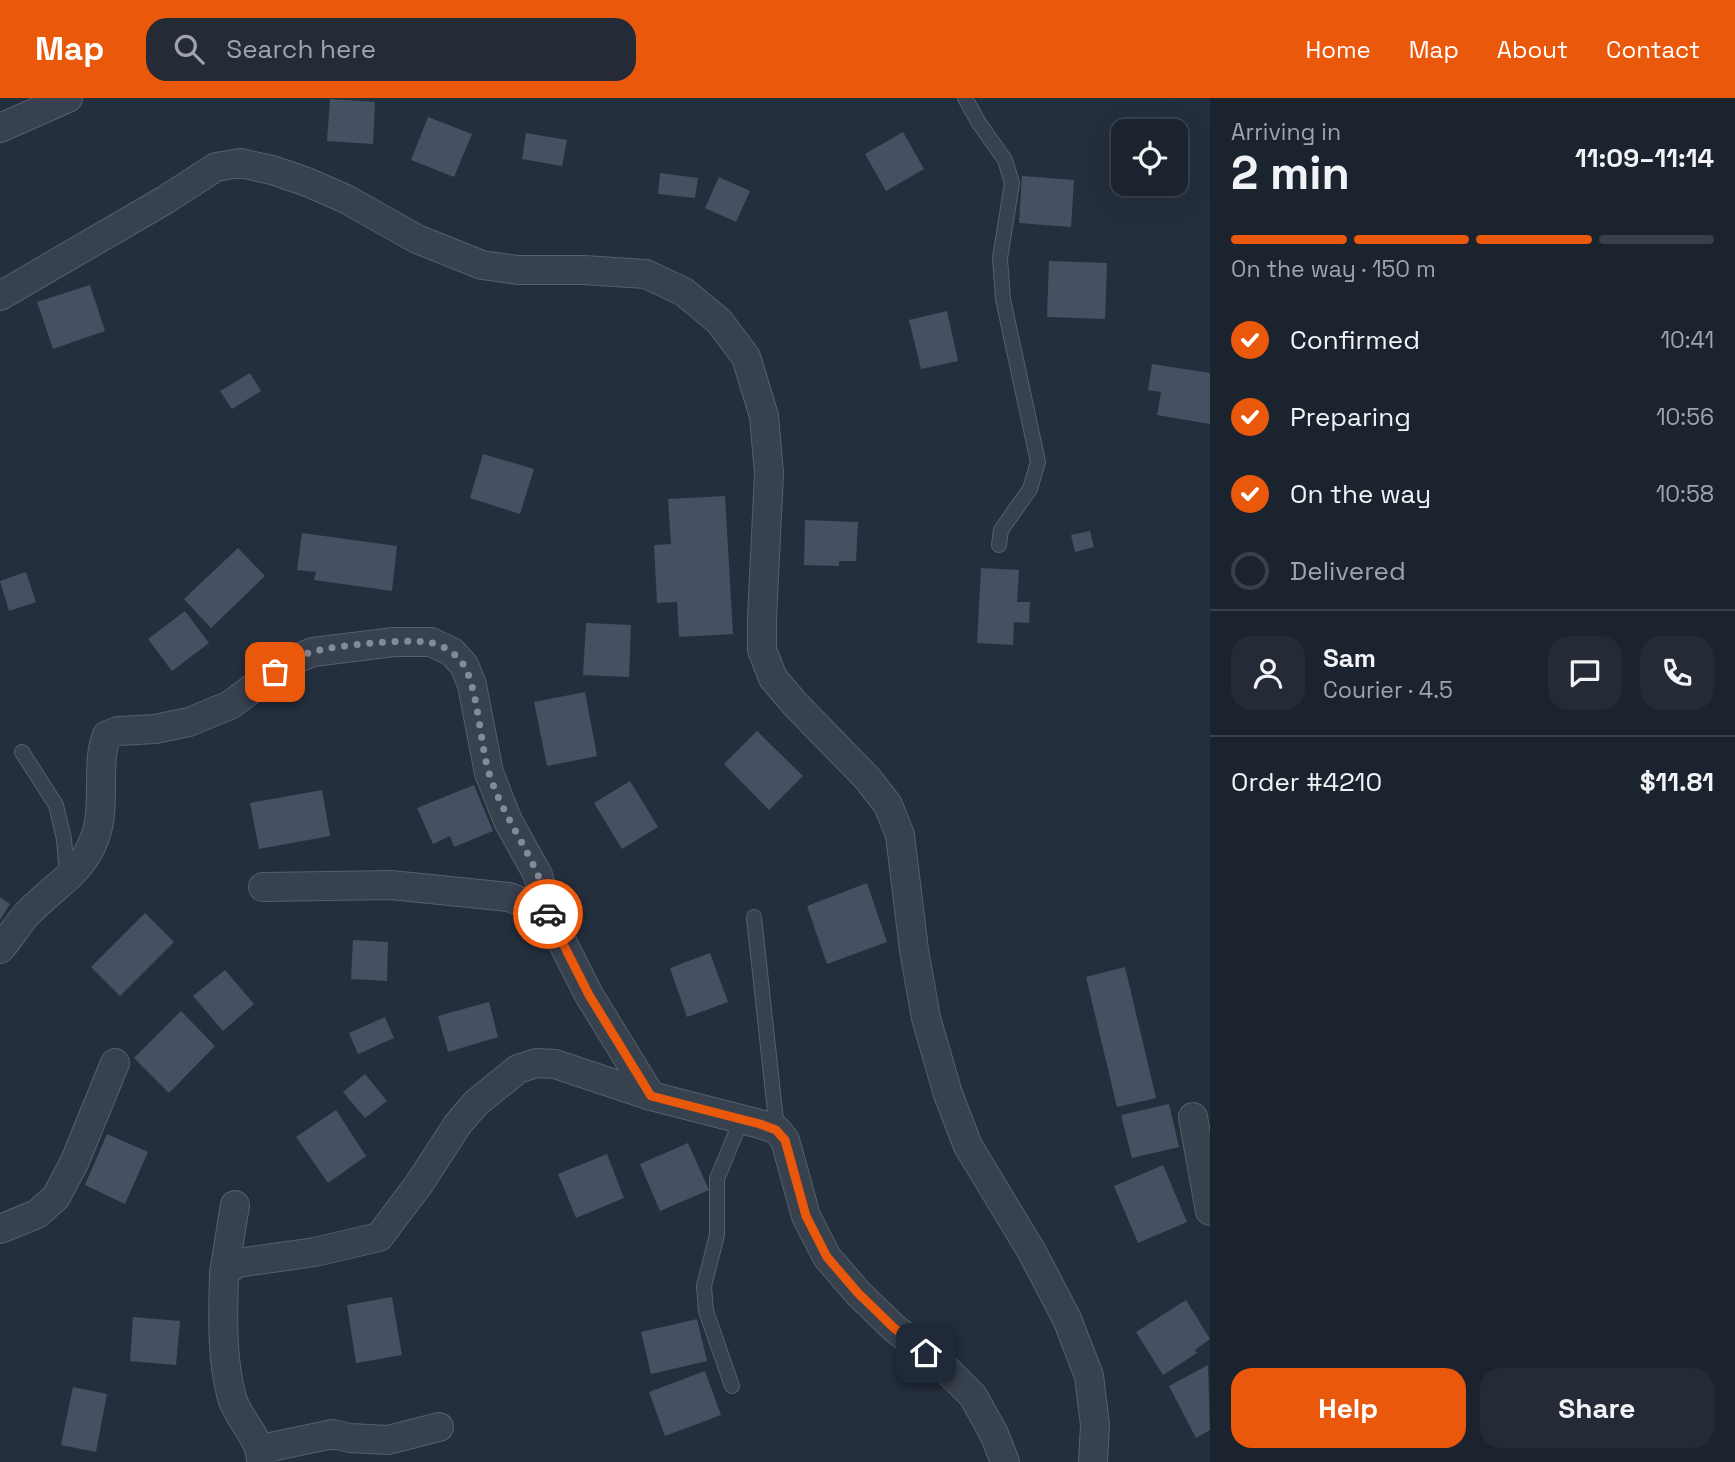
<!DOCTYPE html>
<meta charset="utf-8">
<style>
:root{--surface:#1b232e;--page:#242b36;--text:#f1f3f6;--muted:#a0a4aa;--line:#39404a;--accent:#ea580c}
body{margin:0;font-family:"Space Grotesk",sans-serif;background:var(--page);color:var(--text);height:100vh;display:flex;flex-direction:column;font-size:26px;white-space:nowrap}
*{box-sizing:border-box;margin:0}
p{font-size:23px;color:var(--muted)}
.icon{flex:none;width:38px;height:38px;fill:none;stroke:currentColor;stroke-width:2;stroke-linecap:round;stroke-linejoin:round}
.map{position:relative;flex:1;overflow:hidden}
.details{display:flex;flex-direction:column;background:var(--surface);width:525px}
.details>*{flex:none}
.fabs{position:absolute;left:1111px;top:21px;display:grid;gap:14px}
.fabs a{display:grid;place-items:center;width:77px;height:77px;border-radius:14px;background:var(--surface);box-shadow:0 7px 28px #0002,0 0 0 2px var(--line);font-size:35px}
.pin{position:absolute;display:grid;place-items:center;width:60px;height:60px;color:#fff;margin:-30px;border-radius:14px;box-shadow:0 4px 10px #0006}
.courier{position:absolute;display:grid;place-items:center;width:70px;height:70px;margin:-35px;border:5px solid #ea580c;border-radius:50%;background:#fff;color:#222;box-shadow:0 2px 9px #0007}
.overview em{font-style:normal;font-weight:800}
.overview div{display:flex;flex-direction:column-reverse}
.overview{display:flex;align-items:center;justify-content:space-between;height:119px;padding:0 21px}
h1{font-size:46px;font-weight:800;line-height:52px}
.bar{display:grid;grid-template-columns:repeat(4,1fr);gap:10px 7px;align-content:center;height:84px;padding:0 21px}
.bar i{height:9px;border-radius:5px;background:var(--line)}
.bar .on{background:var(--accent)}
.bar p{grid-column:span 4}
.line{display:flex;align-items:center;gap:18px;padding:0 21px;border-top:2px solid var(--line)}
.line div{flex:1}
.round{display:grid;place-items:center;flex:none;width:74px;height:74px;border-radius:21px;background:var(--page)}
ol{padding:0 21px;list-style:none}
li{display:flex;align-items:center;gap:21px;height:77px}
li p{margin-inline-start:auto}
li .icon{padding:7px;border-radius:50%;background:var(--accent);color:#fff;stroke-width:4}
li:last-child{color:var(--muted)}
li i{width:38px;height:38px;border:4px solid var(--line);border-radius:50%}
.action{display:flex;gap:14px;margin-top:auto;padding:14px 21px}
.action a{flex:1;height:80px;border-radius:21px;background:var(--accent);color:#fff;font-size:28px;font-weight:800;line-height:80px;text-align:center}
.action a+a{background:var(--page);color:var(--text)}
header{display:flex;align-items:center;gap:42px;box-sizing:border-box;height:98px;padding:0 35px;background:var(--accent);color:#fff}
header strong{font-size:33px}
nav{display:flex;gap:38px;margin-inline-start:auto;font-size:24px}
.search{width:490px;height:63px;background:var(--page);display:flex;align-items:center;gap:18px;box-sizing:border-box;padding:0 24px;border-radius:21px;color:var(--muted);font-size:26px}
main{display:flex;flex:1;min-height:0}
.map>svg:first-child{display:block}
.building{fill:#455162}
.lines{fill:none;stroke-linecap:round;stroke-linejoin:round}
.lane-casing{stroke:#565f6c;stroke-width:16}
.street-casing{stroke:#565f6c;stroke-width:30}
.lane{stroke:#38414e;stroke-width:14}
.street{stroke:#38414e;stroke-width:28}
.done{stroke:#828b98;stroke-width:7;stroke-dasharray:0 12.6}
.route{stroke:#ea580c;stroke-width:9}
</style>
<header>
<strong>Map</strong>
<div class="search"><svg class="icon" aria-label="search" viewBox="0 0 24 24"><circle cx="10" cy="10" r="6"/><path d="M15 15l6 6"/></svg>Search here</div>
<nav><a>Home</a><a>Map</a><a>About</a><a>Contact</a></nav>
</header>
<main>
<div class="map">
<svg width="1210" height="1364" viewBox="0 0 1210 1364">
<rect width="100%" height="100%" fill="#242f3e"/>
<path class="building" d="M 330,1 L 375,4 L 373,46 L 327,43 Z
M 428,19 L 472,36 L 454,79 L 411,62 Z
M 903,34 L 924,71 L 886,93 L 865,56 Z
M 526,35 L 567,42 L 562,68 L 522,61 Z
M 660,75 L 698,80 L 695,100 L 658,96 Z
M 1022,78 L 1074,82 L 1071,129 L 1019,125 Z
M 719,79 L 750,93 L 736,124 L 705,110 Z
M 1049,163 L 1107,165 L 1105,221 L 1047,219 Z
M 90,187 L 105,233 L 53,251 L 37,204 Z
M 947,213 L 958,263 L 921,271 L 909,222 Z
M 1152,266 L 1210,275 L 1210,326 L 1157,317 L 1161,294 L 1148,292 Z
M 250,275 L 261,293 L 232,311 L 220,293 Z
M 483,356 L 534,371 L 520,416 L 470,400 Z
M 725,398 L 733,536 L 679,539 L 677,504 L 657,505 L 654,447 L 671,446 L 668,401 Z
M 805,422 L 858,424 L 856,463 L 839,463 L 839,468 L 804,467 Z
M 1090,433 L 1094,449 L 1075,454 L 1071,437 Z
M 302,435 L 397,448 L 392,493 L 314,482 L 316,474 L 297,472 Z
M 238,450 L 265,478 L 211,530 L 184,501 Z
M 981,470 L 1019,472 L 1017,504 L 1030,504 L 1029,525 L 1014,524 L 1013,547 L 977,545 Z
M 26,474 L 36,504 L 9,513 L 0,483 Z
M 185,513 L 209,545 L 172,573 L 148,541 Z
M 586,525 L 631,527 L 629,579 L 583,577 Z
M 585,594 L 597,658 L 547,668 L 534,604 Z
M 757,633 L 803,678 L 769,712 L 724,666 Z
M 630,683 L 658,729 L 622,751 L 594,705 Z
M 474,687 L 493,733 L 454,749 L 450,738 L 433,746 L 417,710 Z
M 322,692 L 330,738 L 259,751 L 250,705 Z
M 867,785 L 887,844 L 827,866 L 807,808 Z
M 0,799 L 10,806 L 0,822 Z
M 145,815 L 174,844 L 120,898 L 91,869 Z
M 353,842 L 388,844 L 387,883 L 351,881 Z
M 710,855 L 728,904 L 687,919 L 670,870 Z
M 1125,869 L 1156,1000 L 1117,1009 L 1086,879 Z
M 225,872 L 254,906 L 223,933 L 193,898 Z
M 489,904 L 498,939 L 448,954 L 438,918 Z
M 181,913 L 215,948 L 169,995 L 134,960 Z
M 385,919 L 394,940 L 358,956 L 349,935 Z
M 365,976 L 387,1003 L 365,1020 L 343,994 Z
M 1169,1006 L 1179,1049 L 1132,1060 L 1121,1017 Z
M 336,1012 L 366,1058 L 328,1085 L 296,1039 Z
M 107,1036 L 148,1054 L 125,1106 L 85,1087 Z
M 688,1045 L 709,1092 L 660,1113 L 640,1066 Z
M 607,1056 L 624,1100 L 576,1120 L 558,1076 Z
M 1163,1067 L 1187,1124 L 1138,1145 L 1114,1088 Z
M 392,1199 L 402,1257 L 356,1265 L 347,1207 Z
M 1186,1202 L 1210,1241 L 1195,1252 L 1197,1255 L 1163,1277 L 1136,1234 Z
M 133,1219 L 180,1223 L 176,1267 L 130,1263 Z
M 697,1221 L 707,1263 L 651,1276 L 641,1234 Z
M 1208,1267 L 1210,1332 L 1196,1340 L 1169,1288 Z
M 705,1273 L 721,1317 L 665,1338 L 649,1294 Z
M 73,1289 L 107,1296 L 96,1354 L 61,1347 Z"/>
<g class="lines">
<g class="lane-casing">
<path id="lane" d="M 965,0 L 979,25 L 1005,62 L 1012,85 L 1000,160 L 1003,201 L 1038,364 L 1030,391 L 1001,432 L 999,447
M 22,654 L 56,707 L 64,741 L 67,777
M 754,819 L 777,1032
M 732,1288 L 706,1213 L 704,1188 L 717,1137 L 717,1081 L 742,1020"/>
</g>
<g class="street-casing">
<path id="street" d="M 0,30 L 68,0
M 0,198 L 165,102 L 216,69 L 240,65 L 272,72 L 307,84 L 346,101 L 417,141 L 482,167 L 518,172 L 584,172 L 646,176 L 684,194 L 719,223 L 746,259 L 764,318 L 769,375 L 762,520 L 762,552 L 773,580 L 795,606 L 868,681 L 888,707 L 900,737 L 914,852 L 926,920 L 948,996 L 968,1048 L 1032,1154 L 1067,1221 L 1089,1278 L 1095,1327 L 1093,1364
M 263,789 L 391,787 L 509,799 L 547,814
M 0,851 C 10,840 17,827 27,816 C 54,787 88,773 98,729 C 105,700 96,664 107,637 L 118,633 L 155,631 L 189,624 L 230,607 L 288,564 L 313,554 L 394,544 L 431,544 L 452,554 L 464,567 L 472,587 L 489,675 L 508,723 L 538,777 L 547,814 L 589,897 L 651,998
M 1193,1019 L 1210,1113
M 0,1131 L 37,1116 L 56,1099 L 74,1065 L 115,965
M 224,1175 L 235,1107
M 261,1351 L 333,1336 L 350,1340 L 388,1342 L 439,1329
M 261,1364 C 261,1339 239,1323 232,1300 C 221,1259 223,1217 224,1175 L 237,1165 L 315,1154 L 379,1139 L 419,1086 L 458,1026 L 476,1005 L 518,971 L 536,965 L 555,966 L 651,998 L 760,1026 L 777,1032 L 785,1042 L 806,1118 L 827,1159 L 858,1195 L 894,1230 L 942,1267 L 973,1298 L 994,1336 L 1005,1364"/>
</g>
<use href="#lane" class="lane"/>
<use href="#street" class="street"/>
</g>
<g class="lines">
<path class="done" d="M 275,574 C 286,565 298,558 312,554 C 337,547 402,541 428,544 C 441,546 456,555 463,566 C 478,589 480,646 489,675 C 500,711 522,741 537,775 C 543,788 544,803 548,816"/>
<path class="route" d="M 548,816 L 589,897 L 651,998 L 760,1026 L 776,1032 L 785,1042 L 806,1118 L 827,1159 L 858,1195 L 894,1230 L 926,1255"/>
</g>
</svg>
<div class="fabs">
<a><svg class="icon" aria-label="locate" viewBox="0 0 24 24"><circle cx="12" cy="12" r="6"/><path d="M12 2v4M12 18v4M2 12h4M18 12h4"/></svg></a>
</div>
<div class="pin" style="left:275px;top:574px;background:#ea580c"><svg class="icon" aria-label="bag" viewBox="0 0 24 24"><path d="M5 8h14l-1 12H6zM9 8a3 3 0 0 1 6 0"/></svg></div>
<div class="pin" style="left:926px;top:1255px;background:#1f2937"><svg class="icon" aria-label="home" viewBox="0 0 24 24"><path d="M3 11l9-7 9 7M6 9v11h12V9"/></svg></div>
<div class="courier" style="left:548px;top:816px"><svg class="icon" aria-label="car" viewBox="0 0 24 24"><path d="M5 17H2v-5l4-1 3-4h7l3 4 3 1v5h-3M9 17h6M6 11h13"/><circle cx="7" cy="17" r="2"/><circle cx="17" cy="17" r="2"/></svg></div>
</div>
<section class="details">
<div class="overview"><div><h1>2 min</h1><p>Arriving in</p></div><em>11:09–11:14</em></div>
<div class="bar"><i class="on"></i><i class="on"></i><i class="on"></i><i></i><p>On the way · 150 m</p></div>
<ol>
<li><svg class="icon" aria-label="check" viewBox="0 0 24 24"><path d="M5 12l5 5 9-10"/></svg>Confirmed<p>10:41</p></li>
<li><svg class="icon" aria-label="check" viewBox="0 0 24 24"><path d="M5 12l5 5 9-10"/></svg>Preparing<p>10:56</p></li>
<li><svg class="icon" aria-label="check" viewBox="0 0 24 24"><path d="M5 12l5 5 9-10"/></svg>On the way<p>10:58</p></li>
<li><i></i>Delivered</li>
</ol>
<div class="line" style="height:126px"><a class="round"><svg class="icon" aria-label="person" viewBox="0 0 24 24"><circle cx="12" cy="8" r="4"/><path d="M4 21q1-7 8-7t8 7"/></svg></a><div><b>Sam</b><p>Courier · 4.5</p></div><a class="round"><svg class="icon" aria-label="chat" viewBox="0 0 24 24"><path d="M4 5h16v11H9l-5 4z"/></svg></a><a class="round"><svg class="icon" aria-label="phone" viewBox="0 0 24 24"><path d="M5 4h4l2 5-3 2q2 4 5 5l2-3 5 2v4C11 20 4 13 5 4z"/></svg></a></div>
<div class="line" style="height:91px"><div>Order #4210</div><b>$11.81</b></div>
<div class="action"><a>Help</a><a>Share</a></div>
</section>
</main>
